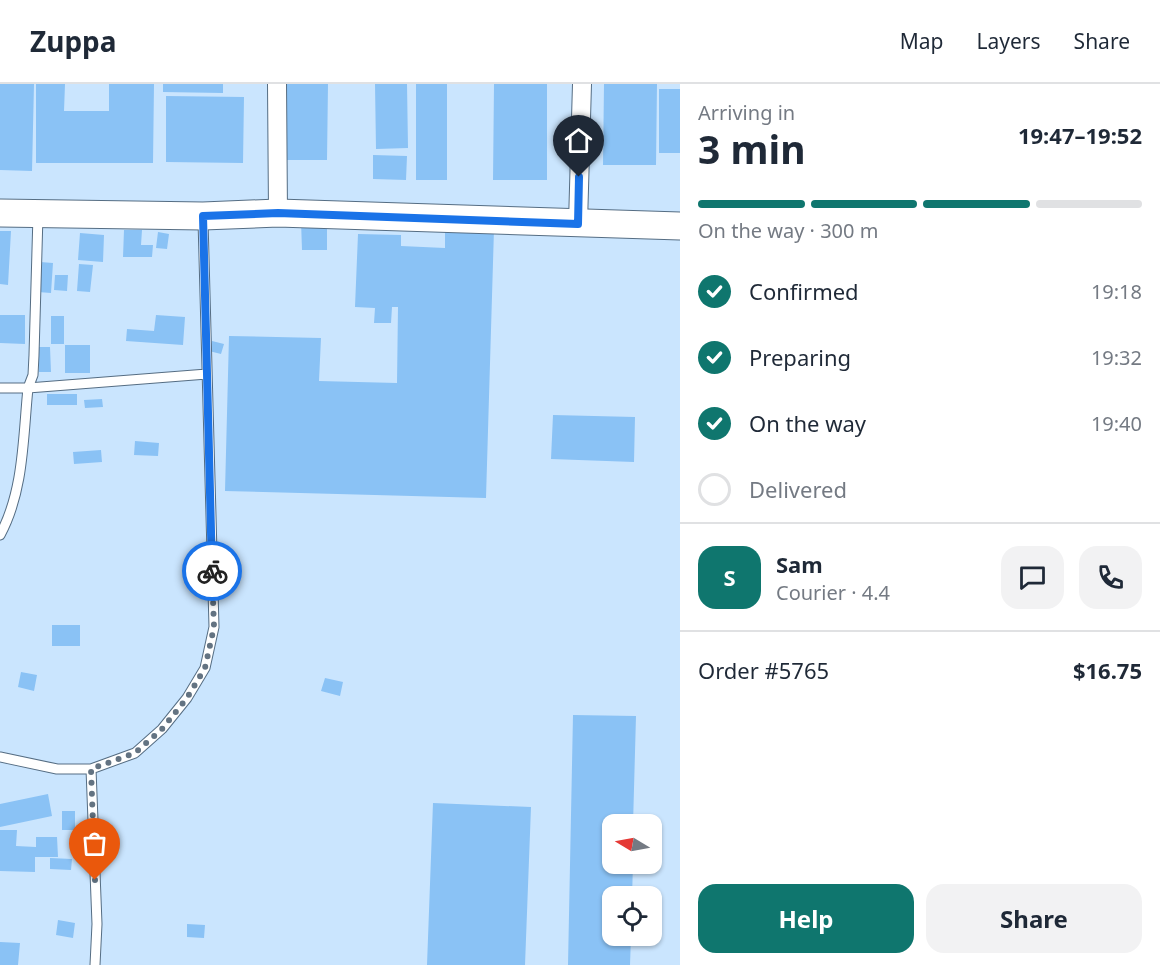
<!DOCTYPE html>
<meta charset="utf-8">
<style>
:root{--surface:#fff;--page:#f2f2f3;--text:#1f2937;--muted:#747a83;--line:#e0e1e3;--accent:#0f766e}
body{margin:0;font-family:"Noto Sans",sans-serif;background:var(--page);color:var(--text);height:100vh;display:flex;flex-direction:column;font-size:22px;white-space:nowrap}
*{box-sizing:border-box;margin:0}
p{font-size:20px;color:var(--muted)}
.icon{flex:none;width:33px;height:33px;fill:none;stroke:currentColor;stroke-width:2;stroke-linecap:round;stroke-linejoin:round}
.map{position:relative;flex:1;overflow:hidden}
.panel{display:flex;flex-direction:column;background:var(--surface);width:480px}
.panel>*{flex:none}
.needle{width:39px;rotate:280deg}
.controls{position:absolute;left:602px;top:730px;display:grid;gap:12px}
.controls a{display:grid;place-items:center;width:60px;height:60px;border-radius:12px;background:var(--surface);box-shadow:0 2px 4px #0004;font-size:30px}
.pin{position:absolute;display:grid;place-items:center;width:51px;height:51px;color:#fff;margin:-62px -26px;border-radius:50% 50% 50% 0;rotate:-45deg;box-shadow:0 0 6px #0007}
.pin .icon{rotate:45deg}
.courier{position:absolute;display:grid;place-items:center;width:60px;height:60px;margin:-30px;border:4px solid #1a73e8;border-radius:50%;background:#fff;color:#222;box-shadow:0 2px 8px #0007}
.headline em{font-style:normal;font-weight:700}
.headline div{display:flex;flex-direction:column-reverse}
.headline{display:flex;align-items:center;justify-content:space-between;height:102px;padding:0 18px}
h1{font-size:39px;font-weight:700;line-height:45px}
.bar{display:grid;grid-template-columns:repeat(4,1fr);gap:9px 6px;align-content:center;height:72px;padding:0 18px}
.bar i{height:8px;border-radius:4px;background:var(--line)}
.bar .selected{background:var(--accent)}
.bar p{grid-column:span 4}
.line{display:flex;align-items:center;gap:15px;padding:0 18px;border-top:2px solid var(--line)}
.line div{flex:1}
.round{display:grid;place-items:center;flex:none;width:63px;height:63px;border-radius:18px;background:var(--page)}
ol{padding:0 18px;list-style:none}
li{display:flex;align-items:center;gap:18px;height:66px}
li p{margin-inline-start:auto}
li .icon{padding:6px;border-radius:50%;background:var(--accent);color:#fff;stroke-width:4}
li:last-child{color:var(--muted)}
li i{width:33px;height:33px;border:3px solid var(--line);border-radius:50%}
.primary-button{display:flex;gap:12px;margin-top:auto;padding:12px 18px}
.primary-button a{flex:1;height:69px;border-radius:18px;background:var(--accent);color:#fff;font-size:24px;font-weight:700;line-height:69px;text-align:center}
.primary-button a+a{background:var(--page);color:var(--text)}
header{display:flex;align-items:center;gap:36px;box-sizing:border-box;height:84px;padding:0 30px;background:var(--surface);border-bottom:2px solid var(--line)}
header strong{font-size:28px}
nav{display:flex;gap:33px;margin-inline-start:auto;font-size:21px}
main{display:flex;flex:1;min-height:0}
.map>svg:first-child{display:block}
.building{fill:#8ac2f5}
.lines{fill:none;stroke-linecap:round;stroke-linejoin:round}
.lane-casing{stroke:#556d83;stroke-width:11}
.street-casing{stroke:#556d83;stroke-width:20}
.secondary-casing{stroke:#556d83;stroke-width:29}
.lane{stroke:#fff;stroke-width:9}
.street{stroke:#fff;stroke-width:18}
.secondary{stroke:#fff;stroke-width:27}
.done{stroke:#637382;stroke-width:6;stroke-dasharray:0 10.8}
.route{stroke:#1a73e8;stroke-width:8}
</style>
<header>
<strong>Zuppa</strong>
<nav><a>Map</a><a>Layers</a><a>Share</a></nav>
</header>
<main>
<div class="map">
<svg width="680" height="881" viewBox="0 0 680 881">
<rect width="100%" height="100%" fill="#cae5fe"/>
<path class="building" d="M 0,0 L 34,0 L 32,87 L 0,86 Z
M 36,0 L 65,0 L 64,27 L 109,27 L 109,0 L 154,0 L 153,79 L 36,79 Z
M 163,0 L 223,0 L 223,9 L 163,8 Z
M 287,0 L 328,0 L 327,76 L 286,76 Z
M 375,0 L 407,0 L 408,64 L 376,65 Z
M 416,0 L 447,0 L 447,96 L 416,96 Z
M 494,0 L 547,0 L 547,96 L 493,96 Z
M 604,0 L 657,0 L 656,81 L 603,81 Z
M 659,5 L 680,5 L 680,69 L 659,69 Z
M 166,12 L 244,13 L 243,79 L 166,78 Z
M 373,71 L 407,72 L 406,96 L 373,95 Z
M 301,137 L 327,137 L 327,166 L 302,166 Z
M 445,144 L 494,145 L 486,414 L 225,407 L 229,252 L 321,254 L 319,297 L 397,299 L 398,223 L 392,223 L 391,239 L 374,239 L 375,224 L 355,223 L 358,150 L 401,151 L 401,162 L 445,164 Z
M 124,146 L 142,146 L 141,161 L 153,161 L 152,173 L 123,173 Z
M 0,147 L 11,147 L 8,201 L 0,200 Z
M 158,148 L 169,150 L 167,165 L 156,164 Z
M 80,149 L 104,151 L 103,178 L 78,176 Z
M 40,178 L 53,179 L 51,209 L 38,208 Z
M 79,180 L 93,181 L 90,208 L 77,207 Z
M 55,191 L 68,191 L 67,207 L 54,206 Z
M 0,231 L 25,231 L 25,260 L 0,259 Z
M 156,231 L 185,233 L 183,261 L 126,257 L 127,245 L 154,247 Z
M 51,232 L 64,232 L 64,260 L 51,260 Z
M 212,257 L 224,260 L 221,270 L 209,267 Z
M 65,261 L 90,261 L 90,289 L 65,289 Z
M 39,263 L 50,263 L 51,288 L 39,288 Z
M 47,310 L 77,310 L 77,321 L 47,321 Z
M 102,315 L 103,323 L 85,324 L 84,316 Z
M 553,331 L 635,333 L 634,378 L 551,375 Z
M 135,357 L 159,359 L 158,372 L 134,371 Z
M 101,366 L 102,378 L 74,380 L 73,368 Z
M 52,541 L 80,541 L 80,562 L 52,562 Z
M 21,588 L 37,591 L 34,607 L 18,603 Z
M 325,594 L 343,598 L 340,612 L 321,607 Z
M 573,631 L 636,632 L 633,741 L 612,741 L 612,780 L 633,780 L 632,813 L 612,813 L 612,852 L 631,852 L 630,881 L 568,881 Z
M 48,710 L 52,732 L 0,743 L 0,720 Z
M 433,719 L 531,723 L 525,881 L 427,881 Z
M 62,727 L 75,727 L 75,746 L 62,746 Z
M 0,746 L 17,746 L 16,762 L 36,763 L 36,753 L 57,753 L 58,773 L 35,773 L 35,788 L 0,787 Z
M 50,774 L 72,775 L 71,786 L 50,785 Z
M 58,836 L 75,839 L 73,854 L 56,851 Z
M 187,840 L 205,841 L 204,854 L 187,853 Z
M 0,858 L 20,859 L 18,881 L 0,881 Z"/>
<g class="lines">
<g class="lane-casing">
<path id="lane" d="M 0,304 L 28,304 L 207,290
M 0,451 C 24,407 23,353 28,304 L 33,291 L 34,271 L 38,131
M 0,673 L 57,685 L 91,685 L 135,669 L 162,645 L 187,614 L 205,584 L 214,543 L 203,136
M 91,685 L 97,840 L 95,881"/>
</g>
<g class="street-casing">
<path id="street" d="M 277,0 L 278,129
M 578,139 L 582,0"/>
</g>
<g class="secondary-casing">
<path id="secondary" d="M 0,129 L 203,132 L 278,129 L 680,142"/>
</g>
<use href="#lane" class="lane"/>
<use href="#street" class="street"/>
<use href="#secondary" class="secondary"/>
</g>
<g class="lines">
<path class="done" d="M 95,796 L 91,685 L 135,669 L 162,645 L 187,614 L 205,584 L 214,543 L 212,487"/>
<path class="route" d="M 212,487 L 203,132 L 278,129 L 578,140 L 579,93"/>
</g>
</svg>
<div class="controls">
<a><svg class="needle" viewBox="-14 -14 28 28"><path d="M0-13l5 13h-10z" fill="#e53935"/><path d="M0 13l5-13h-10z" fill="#747a83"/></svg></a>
<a><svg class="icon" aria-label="locate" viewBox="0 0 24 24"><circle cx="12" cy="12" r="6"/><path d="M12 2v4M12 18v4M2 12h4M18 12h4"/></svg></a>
</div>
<div class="pin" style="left:95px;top:796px;background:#ea580c"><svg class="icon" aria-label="bag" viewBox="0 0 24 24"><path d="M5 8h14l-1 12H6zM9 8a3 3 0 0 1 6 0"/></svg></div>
<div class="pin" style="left:579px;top:93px;background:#1f2937"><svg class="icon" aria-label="home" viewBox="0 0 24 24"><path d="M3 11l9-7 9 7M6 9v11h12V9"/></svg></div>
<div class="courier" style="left:212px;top:487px"><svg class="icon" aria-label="bike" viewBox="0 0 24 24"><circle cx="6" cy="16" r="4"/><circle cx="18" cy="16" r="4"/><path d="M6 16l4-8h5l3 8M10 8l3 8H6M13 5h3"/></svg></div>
</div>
<section class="panel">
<div class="headline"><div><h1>3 min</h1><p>Arriving in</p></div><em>19:47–19:52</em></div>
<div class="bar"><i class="selected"></i><i class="selected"></i><i class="selected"></i><i></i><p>On the way · 300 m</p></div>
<ol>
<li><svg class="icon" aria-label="check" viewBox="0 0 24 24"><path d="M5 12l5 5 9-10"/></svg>Confirmed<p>19:18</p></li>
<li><svg class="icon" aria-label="check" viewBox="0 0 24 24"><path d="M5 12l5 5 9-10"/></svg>Preparing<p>19:32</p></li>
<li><svg class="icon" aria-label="check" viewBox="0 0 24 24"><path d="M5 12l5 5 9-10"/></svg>On the way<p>19:40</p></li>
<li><i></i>Delivered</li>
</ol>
<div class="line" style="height:108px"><b class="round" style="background:var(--accent);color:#fff">S</b><div><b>Sam</b><p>Courier · 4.4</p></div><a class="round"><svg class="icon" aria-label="chat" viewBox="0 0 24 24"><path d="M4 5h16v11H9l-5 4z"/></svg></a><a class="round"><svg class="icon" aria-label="phone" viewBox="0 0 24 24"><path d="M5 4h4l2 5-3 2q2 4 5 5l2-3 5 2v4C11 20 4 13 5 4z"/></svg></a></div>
<div class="line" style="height:78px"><div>Order #5765</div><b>$16.75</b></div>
<div class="primary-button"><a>Help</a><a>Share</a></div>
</section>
</main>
